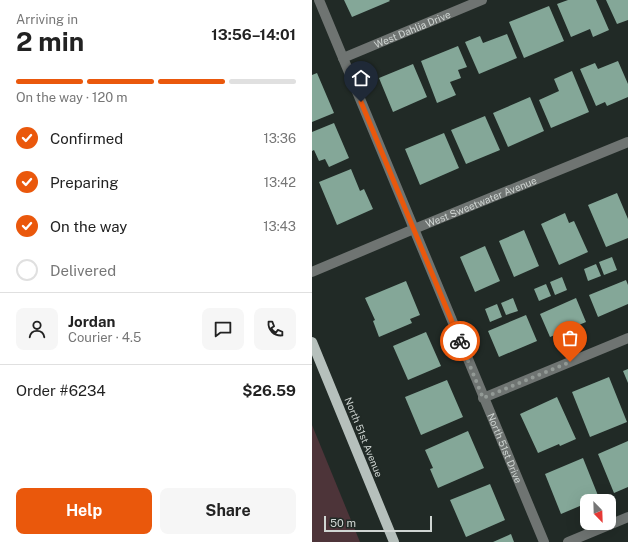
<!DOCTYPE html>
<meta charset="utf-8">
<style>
:root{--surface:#fff;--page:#f6f6f6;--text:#222;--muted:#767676;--line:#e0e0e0;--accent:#ea580c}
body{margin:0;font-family:"Public Sans",sans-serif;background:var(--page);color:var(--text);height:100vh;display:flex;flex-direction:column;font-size:15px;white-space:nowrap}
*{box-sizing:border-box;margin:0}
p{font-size:13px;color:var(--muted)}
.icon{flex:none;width:22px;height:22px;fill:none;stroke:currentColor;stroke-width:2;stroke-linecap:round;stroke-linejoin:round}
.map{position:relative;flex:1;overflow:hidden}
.sheet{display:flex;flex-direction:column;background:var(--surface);width:312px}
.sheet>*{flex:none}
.needle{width:26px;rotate:157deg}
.tools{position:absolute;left:268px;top:494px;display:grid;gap:8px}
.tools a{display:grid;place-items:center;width:36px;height:36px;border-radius:8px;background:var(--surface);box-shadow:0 4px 16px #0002;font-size:20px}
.scale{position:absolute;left:12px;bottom:10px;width:108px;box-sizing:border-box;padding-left:4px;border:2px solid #d0d6d3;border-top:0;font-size:11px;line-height:14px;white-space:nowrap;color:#d0d6d3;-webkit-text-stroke:3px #212a26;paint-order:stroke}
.pin{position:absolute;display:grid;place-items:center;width:34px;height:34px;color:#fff;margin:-41px -17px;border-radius:50% 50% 50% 0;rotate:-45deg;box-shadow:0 0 4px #0007}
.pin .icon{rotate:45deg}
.courier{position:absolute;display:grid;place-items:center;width:40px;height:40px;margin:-20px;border:3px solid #ea580c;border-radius:50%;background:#fff;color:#222;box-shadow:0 1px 5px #0007}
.headline em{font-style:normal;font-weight:700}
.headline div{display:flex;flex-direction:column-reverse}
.headline{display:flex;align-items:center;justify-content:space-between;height:68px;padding:0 16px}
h1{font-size:26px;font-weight:700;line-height:30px}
.bar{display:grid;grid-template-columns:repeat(4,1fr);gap:6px 4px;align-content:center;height:48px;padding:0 16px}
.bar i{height:5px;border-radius:3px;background:var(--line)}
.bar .current{background:var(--accent)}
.bar p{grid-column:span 4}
.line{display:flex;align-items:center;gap:10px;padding:0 16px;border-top:1px solid var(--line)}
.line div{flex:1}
.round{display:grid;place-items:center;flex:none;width:42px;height:42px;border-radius:8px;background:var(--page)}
ol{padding:0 16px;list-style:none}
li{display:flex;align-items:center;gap:12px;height:44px}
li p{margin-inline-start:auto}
li .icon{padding:4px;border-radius:50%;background:var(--accent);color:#fff;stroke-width:4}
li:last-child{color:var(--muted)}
li i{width:22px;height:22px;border:2px solid var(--line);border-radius:50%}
.button{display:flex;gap:8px;margin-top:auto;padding:8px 16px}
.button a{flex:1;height:46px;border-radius:8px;background:var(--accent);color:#fff;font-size:16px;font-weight:700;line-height:46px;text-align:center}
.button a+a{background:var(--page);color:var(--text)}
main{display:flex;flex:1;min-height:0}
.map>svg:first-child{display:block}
.green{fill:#4d3439}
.building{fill:#84a798}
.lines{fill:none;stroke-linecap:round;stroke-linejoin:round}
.minor{stroke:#6f7472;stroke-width:10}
.major{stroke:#b6c0bc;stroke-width:10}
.done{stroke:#939a96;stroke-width:4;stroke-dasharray:0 7.2}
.route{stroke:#ea580c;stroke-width:5}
.labels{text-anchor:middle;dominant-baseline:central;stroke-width:4;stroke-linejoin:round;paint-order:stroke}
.street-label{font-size:10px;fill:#d0d6d3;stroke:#212a26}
</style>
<main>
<section class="sheet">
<div class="headline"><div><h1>2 min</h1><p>Arriving in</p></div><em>13:56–14:01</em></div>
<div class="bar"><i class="current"></i><i class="current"></i><i class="current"></i><i></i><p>On the way · 120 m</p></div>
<ol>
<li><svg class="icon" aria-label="check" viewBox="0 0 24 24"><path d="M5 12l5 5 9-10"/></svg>Confirmed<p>13:36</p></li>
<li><svg class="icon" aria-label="check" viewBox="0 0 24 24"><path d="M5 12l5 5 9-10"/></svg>Preparing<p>13:42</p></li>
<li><svg class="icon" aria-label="check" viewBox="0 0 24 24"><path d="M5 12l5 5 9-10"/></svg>On the way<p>13:43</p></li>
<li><i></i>Delivered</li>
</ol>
<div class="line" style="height:72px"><a class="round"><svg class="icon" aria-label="person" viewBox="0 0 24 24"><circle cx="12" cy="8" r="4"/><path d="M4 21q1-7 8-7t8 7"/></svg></a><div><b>Jordan</b><p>Courier · 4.5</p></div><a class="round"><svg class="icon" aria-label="chat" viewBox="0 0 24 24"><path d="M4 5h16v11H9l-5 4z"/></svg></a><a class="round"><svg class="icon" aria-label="phone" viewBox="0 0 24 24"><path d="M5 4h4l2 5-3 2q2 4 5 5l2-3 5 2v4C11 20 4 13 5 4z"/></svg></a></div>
<div class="line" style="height:52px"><div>Order #6234</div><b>$26.59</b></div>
<div class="button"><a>Help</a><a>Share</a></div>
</section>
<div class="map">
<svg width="316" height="542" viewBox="0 0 316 542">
<rect width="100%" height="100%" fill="#212a26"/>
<path class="green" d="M 0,425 L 48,542 L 0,542 Z"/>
<path class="building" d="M 32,0 L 77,0 L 78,1 L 40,17 Z
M 256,0 L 284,0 L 297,30 L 281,37 L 278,29 L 259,37 L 245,4 Z
M 294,0 L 316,0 L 316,20 L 305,24 Z
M 237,6 L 252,41 L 212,58 L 197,22 Z
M 195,34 L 205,58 L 167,74 L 153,42 L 168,36 L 171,43 Z
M 146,46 L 155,67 L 146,70 L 149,78 L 138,82 L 144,95 L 125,103 L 109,61 Z
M 306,61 L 316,84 L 316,97 L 295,106 L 293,102 L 284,106 L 268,69 L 283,63 L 286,69 Z
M 101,64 L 115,97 L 81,112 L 67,78 Z
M 260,71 L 277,112 L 239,128 L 227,100 L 247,91 L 242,79 Z
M 5,73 L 22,113 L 0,122 L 0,75 Z
M 218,97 L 232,131 L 196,147 L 181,113 Z
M 173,116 L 188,150 L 154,164 L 139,130 Z
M 22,123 L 37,158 L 17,167 L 13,159 L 7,161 L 2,150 L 0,151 L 0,132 Z
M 132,133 L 147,168 L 108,185 L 93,149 Z
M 39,169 L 48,191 L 52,189 L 61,209 L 25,225 L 7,182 Z
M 305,193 L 316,219 L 316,238 L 294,247 L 276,205 Z
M 253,213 L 257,223 L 262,221 L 276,252 L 247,265 L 229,224 Z
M 212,230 L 227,266 L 202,277 L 187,241 Z
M 173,246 L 188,281 L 163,292 L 148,257 Z
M 300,257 L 305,270 L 292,275 L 287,262 Z
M 284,264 L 289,276 L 276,281 L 272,269 Z
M 250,277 L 255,290 L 243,295 L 238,282 Z
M 314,280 L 316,285 L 316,304 L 286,317 L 277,295 Z
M 94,281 L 108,315 L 98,319 L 100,323 L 67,337 L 61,321 L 63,320 L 53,298 Z
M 234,284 L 239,296 L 227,301 L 222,289 Z
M 201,298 L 206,311 L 194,315 L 189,303 Z
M 264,298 L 274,322 L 238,337 L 228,314 Z
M 185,304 L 190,317 L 178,322 L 173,309 Z
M 214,315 L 225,341 L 187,357 L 176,331 Z
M 114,332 L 129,366 L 96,380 L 81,346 Z
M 316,369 L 316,383 L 311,371 Z
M 297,377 L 315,422 L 278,437 L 260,392 Z
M 135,380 L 151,417 L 109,435 L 93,397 Z
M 245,397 L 264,439 L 248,446 L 247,444 L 226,453 L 208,414 Z
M 156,431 L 172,468 L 126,488 L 118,469 L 121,468 L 113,450 Z
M 316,441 L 316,487 L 302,493 L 286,454 Z
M 271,458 L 287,498 L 280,501 L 275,501 L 275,503 L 249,514 L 233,474 Z
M 178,484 L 193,520 L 154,537 L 138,500 Z
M 199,534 L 202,542 L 181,542 Z"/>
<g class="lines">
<g class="minor">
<path id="s1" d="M 7,0 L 232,542"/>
<path id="s2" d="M 31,58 L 170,0"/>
<path id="s3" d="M 0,272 L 102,229 L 316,142"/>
<path d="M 171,398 L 316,338"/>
<path d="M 256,542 L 316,517"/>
</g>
<path class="major" d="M 0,342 L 82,542"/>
</g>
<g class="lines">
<path class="done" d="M 148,341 L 171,398 L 258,362"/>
<path class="route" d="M 49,102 L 148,341"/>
</g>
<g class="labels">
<g class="street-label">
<text stroke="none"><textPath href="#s2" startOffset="75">West Dahlia Drive</textPath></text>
<text stroke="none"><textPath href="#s3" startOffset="183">West Sweetwater Avenue</textPath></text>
<text transform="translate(52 437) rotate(68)">North 51st Avenue</text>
<text stroke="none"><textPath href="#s1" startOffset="485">North 51st Drive</textPath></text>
</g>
</g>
</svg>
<div class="tools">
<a><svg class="needle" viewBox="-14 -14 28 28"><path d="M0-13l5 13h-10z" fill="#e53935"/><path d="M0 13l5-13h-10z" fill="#767676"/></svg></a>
</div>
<div class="scale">50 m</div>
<div class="pin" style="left:258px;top:362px;background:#ea580c"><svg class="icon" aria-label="bag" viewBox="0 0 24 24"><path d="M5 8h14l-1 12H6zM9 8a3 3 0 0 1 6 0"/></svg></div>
<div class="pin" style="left:49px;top:102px;background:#1f2937"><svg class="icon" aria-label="home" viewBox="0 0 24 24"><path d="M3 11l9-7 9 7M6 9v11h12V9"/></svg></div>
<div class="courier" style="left:148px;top:341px"><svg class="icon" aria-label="bike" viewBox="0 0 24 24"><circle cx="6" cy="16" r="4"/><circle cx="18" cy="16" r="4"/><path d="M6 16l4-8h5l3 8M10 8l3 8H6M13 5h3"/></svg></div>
</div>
</main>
